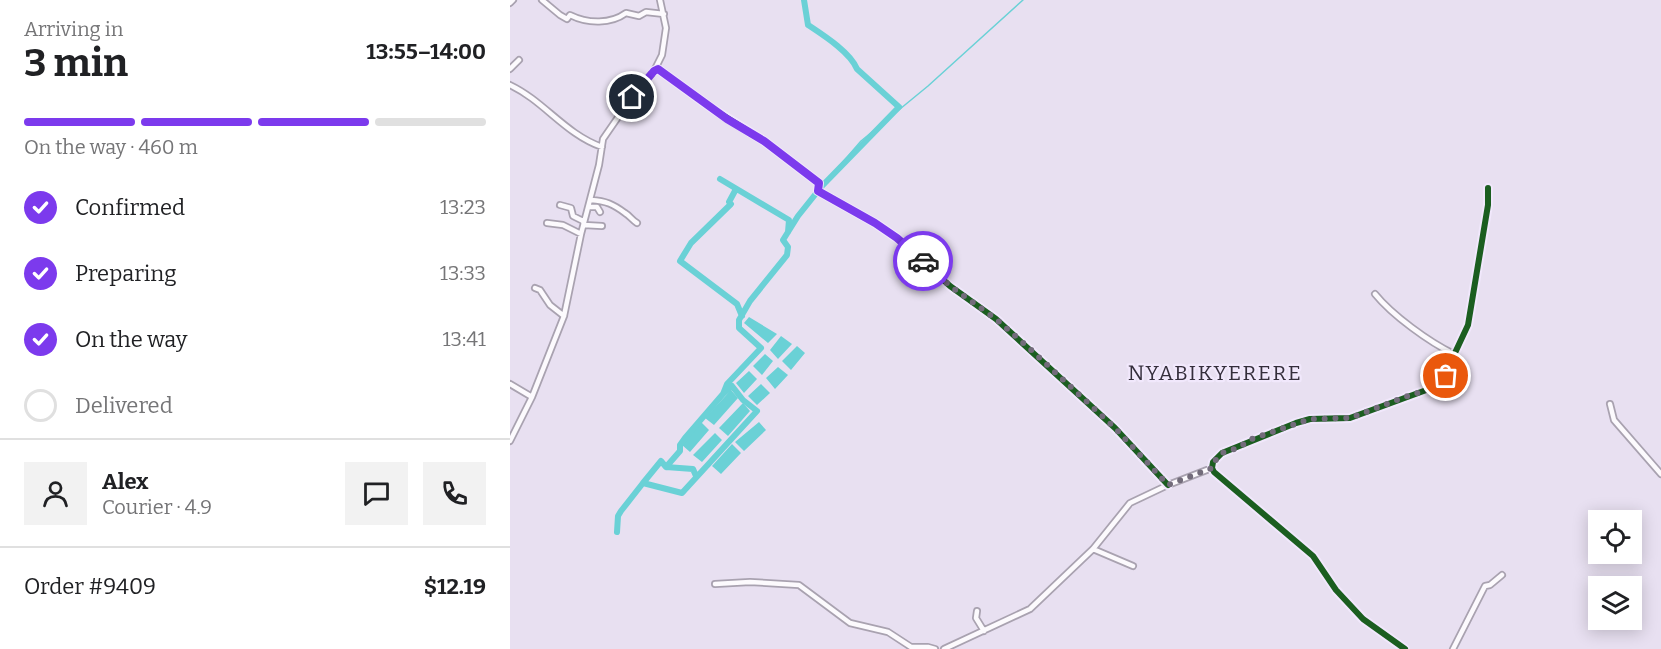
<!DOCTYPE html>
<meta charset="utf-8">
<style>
:root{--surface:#fff;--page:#f2f2f2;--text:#202124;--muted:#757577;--line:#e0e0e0;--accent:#7c3aed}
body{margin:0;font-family:Bitter,serif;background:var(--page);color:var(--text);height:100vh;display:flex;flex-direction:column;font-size:22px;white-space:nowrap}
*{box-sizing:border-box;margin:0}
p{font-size:20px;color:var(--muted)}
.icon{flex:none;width:33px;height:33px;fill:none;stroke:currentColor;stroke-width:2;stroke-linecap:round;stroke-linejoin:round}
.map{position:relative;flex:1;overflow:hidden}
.panel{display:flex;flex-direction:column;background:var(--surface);width:510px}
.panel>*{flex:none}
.tools{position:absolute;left:1078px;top:510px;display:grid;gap:12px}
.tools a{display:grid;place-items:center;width:54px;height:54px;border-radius:0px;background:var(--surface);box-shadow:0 3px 15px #0003;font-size:30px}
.pin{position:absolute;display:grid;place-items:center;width:51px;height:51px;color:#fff;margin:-26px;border:3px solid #fff;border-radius:50%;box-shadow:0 2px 6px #0007}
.courier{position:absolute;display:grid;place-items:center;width:60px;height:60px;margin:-30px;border:4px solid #7c3aed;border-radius:50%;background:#fff;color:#222;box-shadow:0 2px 8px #0007}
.headline em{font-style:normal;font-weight:700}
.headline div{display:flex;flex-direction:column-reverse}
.headline{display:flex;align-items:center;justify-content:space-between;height:102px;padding:0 24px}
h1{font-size:39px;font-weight:700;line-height:45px}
.bar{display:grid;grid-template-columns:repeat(4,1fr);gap:9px 6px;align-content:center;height:72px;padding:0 24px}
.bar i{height:8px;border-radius:4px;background:var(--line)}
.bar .active{background:var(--accent)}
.bar p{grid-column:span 4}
.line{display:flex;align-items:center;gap:15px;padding:0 24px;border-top:2px solid var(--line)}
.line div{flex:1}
.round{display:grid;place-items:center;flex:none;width:63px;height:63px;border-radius:0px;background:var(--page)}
ol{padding:0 24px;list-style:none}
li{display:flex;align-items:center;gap:18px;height:66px}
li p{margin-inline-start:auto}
li .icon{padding:6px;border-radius:50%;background:var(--accent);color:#fff;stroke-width:4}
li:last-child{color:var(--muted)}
li i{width:33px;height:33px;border:3px solid var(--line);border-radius:50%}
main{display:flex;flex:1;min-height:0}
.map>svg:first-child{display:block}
.water{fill:#6ad1d6}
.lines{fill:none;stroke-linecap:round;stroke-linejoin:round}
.stream{stroke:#6ad1d6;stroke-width:1.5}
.canal{stroke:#6ad1d6;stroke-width:6}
.street-casing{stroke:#a9a2b0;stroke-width:8}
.street{stroke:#fcfafd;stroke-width:4.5}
.cycleway-casing{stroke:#f1e8fc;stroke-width:10}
.cycleway{stroke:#1b5e20;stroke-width:6}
.done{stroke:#736c7b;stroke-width:6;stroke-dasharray:0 10.8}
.route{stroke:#7c3aed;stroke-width:8}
.labels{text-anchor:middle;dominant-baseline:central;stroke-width:4.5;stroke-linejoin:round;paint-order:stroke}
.quarter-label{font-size:21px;letter-spacing:1.5px;fill:#342e3b;stroke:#f1e8fc}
</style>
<main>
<section class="panel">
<div class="headline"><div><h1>3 min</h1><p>Arriving in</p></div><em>13:55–14:00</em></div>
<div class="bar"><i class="active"></i><i class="active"></i><i class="active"></i><i></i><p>On the way · 460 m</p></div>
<ol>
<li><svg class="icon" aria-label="check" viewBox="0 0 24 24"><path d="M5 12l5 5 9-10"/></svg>Confirmed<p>13:23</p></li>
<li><svg class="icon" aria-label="check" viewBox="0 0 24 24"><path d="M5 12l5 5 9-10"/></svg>Preparing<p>13:33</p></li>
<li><svg class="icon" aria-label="check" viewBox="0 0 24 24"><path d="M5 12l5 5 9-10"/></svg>On the way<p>13:41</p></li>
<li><i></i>Delivered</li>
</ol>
<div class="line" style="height:108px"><a class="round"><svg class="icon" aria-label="person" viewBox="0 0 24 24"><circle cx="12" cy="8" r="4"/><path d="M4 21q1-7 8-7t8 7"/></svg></a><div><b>Alex</b><p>Courier · 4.9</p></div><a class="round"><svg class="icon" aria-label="chat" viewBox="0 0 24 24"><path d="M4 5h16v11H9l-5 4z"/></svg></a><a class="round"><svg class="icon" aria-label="phone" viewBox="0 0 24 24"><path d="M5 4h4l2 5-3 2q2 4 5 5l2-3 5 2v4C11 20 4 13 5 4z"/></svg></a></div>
<div class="line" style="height:78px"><div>Order #9409</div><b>$12.19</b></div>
</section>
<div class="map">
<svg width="1151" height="649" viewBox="0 0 1151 649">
<rect width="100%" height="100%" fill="#e8e0f1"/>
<path class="water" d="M 239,317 L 267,334 L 258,343 L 234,323 Z
M 271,336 L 282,344 L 268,359 L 260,350 Z
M 287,346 L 295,353 L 281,370 L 272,361 Z
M 255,354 L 263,361 L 252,375 L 243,366 Z
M 268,367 L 278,375 L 265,389 L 256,378 Z
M 239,371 L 247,379 L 234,393 L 226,383 Z
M 251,384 L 260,393 L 247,405 L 238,396 Z
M 221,390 L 228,398 L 204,425 L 195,418 Z
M 233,403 L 240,411 L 218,436 L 209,428 Z
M 191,422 L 199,430 L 180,452 L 172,445 Z
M 249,422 L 256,430 L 234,451 L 225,442 Z
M 205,433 L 212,440 L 192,462 L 183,455 Z
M 222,444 L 231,453 L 211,474 L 202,466 Z"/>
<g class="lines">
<path class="stream" d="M 319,178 L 351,141 L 418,86 L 513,0"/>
<path class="canal" d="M 210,179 L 279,220 L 278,232
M 226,189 L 219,202 L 221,204 L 181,243 L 170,261 L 227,304 L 232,316
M 156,467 L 170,451 L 170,445 L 175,438 L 213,394
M 133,483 L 151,461 L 156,467 L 183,469 L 186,476
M 107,532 L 108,516 L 111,511 L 133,483 L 172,493 L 247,411 L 233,400 L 222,386 L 213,394 L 217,384 L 251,348 L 229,328 L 229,320 L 240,301 L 277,255 L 278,247 L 273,240 L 288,216 L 312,186 L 389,107 L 347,69 C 340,52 313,35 298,25 L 294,0"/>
<g class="street-casing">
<path id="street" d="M 32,0 L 50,15 L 57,19 L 60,15 C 78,24 101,24 116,13 L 129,16 L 136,12 L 154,14
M 0,3 L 3,0
M 0,69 L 9,60
M 144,71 L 148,69 L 203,109 L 254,141 L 309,183 L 308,191 L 365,223 L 387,238 L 440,286 L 486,319 L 605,428 L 658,485
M 0,85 C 34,101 55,134 92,147
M 81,200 C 96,201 103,204 115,213 C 120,216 122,220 127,223
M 50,205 L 61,208 L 63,216 L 73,221 L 74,225 L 92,226
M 79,207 L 87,207 L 90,212
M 37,223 L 53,225 L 71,234
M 25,288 L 30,290 L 40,305 L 54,316
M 865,294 C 882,315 919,342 944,354
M 0,384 L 22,397
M 1100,404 L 1104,420 L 1151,474
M 0,441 L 22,397 L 54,316 L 71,234 L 89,165 L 93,139 L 122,97 L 144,71 L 152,55 L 156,28 L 150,0
M 583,549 L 623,566
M 205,584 L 240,582 L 289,585 L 340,623 L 378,632 L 401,647 L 418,647 L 425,649
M 467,611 L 466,618 L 474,631
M 434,649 L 520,609 L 583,549 L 620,503 L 658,485 L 702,468
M 895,649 L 853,619 L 826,590 L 803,556 L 704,472 L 702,468 L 703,462 L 712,453 L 786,423 L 800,419 L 840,418 L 930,385 L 958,325 L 978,205 L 978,188
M 943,649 L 975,586 L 980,585 L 992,575"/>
</g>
<use href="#street" class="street"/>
<g class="cycleway-casing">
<path id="cycleway" d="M 144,71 L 148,69 L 203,109 L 254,141 L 309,183 L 308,191 L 365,223 L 387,238 L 440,286 L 486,319 L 605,428 L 658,485
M 895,649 L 853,619 L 826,590 L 803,556 L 704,472 L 702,468 L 703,462 L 712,453 L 786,423 L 800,419 L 840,418 L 930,385 L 958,325 L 978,205 L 978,188"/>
</g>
<use href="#cycleway" class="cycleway"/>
</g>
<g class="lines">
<path class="done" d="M 413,261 L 440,286 L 486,319 L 519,348 L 605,428 L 658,485 L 702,468 L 704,462 L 712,453 L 728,448 L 742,439 L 800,419 L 840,418 L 903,394 L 927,388 L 933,382 L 936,376"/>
<path class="route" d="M 122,97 L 144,71 L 148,69 L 217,119 L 254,141 L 309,183 L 308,191 L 365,223 L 387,238 L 413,261"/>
</g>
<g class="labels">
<g class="quarter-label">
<text x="705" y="373">NYABIKYERERE</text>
</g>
</g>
</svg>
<div class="tools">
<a><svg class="icon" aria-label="locate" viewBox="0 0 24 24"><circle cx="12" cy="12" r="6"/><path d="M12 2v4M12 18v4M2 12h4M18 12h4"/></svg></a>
<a><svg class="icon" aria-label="layers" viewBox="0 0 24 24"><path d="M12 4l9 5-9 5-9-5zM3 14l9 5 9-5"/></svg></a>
</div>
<div class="pin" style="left:936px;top:376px;background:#ea580c"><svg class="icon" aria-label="bag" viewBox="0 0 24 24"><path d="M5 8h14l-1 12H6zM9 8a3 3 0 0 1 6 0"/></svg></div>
<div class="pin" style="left:122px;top:97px;background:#1f2937"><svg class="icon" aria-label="home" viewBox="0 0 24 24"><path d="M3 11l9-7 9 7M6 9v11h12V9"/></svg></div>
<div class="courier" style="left:413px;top:261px"><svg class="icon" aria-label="car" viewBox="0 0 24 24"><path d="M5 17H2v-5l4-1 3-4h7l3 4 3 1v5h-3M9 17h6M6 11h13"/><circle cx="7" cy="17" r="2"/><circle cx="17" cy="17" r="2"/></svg></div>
</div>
</main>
